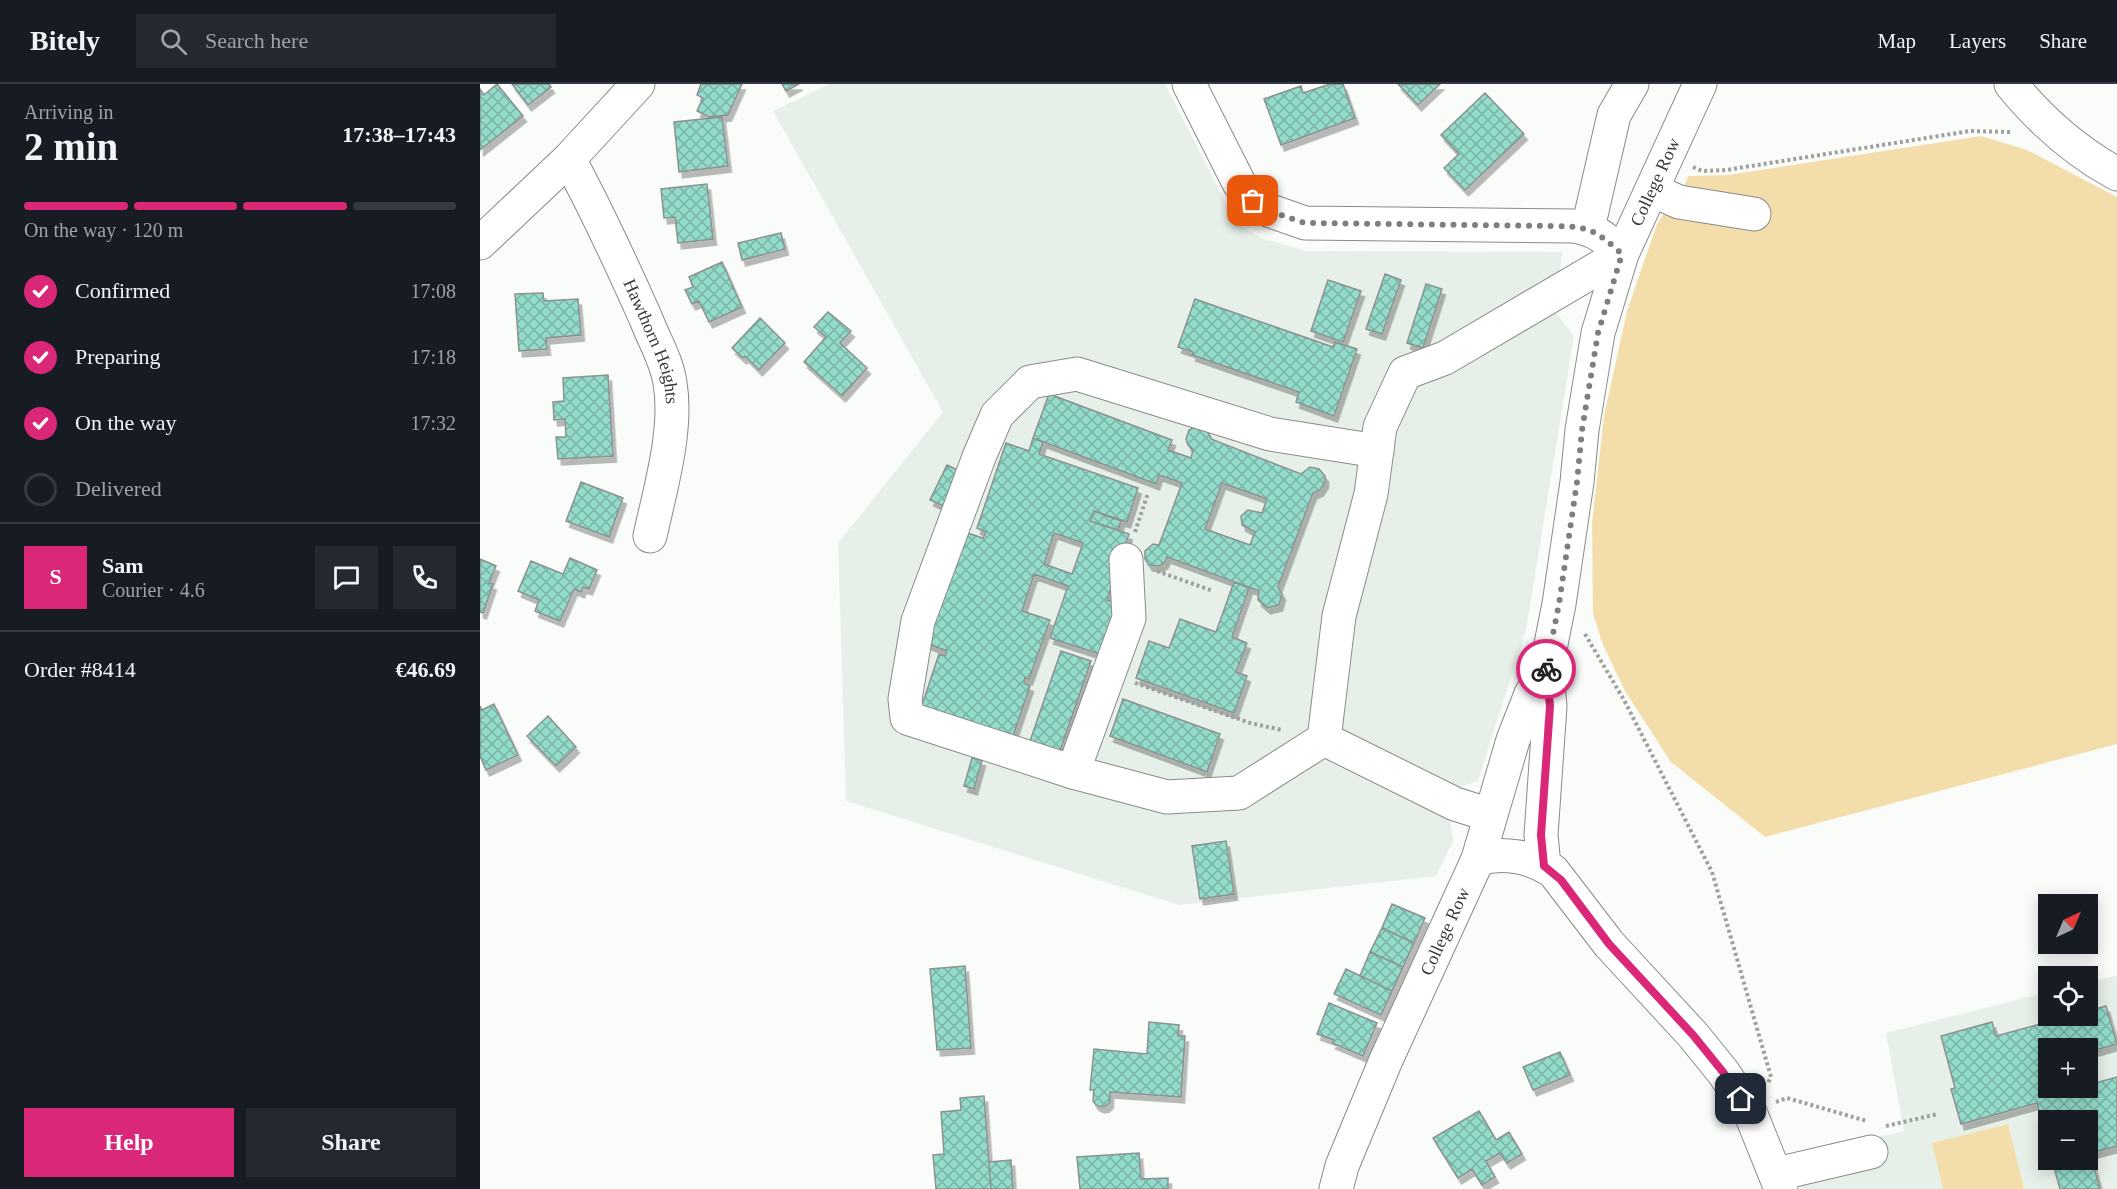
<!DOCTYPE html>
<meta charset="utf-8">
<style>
:root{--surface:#171b24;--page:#242831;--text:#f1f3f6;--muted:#9ea1a6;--line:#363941;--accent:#db2777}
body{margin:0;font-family:Georgia,serif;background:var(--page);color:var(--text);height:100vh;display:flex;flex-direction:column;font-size:22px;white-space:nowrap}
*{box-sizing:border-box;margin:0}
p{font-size:20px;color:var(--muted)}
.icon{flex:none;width:33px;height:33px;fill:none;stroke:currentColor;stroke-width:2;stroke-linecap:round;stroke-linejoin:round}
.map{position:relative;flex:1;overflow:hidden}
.side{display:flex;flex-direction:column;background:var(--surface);width:480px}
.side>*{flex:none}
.needle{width:39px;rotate:44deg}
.tools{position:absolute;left:1558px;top:810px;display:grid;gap:12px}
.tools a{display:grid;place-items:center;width:60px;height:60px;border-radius:0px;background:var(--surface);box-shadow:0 3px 15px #0003;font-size:30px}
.pin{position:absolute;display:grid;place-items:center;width:51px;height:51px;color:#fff;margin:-26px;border-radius:12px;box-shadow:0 3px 9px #0006}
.courier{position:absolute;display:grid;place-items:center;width:60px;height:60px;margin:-30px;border:4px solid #db2777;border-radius:50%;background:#fff;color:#222;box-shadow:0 2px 8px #0007}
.headline em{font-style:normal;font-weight:700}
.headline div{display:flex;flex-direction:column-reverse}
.headline{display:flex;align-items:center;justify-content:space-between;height:102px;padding:0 24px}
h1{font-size:39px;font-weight:700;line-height:45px}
.bar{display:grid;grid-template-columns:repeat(4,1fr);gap:9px 6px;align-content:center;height:72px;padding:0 24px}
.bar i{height:8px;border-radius:4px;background:var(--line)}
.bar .selected{background:var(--accent)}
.bar p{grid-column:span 4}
.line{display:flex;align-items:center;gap:15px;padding:0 24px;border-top:2px solid var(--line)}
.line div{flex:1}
.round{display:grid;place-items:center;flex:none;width:63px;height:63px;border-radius:0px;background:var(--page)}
ol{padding:0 24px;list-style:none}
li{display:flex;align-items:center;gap:18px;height:66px}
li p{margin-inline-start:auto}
li .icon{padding:6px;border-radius:50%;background:var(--accent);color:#fff;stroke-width:4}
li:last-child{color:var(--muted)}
li i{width:33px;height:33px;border:3px solid var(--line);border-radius:50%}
.cta{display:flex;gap:12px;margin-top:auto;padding:12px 24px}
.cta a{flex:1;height:69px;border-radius:0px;background:var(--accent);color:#fff;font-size:24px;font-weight:700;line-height:69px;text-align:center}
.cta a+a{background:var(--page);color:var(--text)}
header{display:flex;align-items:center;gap:36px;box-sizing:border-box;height:84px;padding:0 30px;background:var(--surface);border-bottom:2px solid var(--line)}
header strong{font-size:28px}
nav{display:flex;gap:33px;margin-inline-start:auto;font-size:21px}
.search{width:420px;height:54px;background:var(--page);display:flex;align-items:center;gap:15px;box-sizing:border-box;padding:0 21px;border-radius:0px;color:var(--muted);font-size:22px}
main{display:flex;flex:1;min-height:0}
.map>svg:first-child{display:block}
.built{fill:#e7f0e8;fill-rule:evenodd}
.green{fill:#f3deab}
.building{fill:url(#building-cross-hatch);stroke:#8d9190;stroke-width:1.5;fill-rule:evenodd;filter:url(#shadow)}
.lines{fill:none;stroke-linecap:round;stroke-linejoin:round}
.minor-casing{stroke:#898b89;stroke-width:35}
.path{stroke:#9ea09e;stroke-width:4;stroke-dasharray:3 3;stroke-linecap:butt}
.minor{stroke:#fff;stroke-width:33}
.done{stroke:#7d7f7d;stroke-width:6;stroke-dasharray:0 10.8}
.route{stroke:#db2777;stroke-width:8}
.labels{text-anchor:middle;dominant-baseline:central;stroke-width:4.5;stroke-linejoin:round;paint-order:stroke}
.street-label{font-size:18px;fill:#3a3b3a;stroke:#fff}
</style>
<header>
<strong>Bitely</strong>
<div class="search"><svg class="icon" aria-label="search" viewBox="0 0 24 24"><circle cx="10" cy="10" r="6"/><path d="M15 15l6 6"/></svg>Search here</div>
<nav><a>Map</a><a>Layers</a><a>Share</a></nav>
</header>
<main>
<section class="side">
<div class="headline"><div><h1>2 min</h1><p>Arriving in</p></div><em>17:38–17:43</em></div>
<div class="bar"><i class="selected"></i><i class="selected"></i><i class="selected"></i><i></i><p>On the way · 120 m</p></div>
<ol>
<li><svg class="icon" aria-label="check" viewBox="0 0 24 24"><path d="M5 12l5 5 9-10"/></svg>Confirmed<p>17:08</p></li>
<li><svg class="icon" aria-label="check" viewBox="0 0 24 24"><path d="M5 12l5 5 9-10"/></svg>Preparing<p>17:18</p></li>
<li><svg class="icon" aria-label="check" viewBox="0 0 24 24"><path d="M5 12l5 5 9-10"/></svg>On the way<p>17:32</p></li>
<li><i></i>Delivered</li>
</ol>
<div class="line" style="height:108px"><b class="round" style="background:var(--accent);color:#fff">S</b><div><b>Sam</b><p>Courier · 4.6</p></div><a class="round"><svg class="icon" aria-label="chat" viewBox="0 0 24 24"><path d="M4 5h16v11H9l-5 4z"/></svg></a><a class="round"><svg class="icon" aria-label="phone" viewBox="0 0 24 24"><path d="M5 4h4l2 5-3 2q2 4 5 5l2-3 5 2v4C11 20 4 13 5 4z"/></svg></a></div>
<div class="line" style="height:78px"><div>Order #8414</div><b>€46.69</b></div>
<div class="cta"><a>Help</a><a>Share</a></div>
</section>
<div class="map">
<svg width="1637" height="1105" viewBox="0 0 1637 1105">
<defs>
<pattern id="building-cross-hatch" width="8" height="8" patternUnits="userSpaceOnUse" patternTransform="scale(1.5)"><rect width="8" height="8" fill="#93dbcb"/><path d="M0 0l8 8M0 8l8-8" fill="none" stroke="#79b3a6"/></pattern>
<filter id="shadow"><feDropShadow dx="3.5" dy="6" stdDeviation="0" flood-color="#0004"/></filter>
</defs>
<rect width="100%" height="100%" fill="#f9fcf9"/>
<path class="built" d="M 350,0 L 685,0 L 756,139 L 781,154 L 826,167 L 1082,168 L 1077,230 L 1094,252 L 1046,546 L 998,697 L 982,702 L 975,720 L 970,734 L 973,757 L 956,792 L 699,821 L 366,717 L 358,459 L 463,328 L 293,27 Z
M 1637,891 L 1637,1105 L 1321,1105 L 1311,1072 L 1424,1047 L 1406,949 L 1569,908 L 1569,932 L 1608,932 L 1608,899 ZM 1569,964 L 1608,964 L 1608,1004 L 1569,1004 ZM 1569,1036 L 1608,1036 L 1608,1076 L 1569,1076 Z"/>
<path class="green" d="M 1501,52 L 1547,66 L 1637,113 L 1637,660 L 1285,753 L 1191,678 L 1145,607 L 1123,561 L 1113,530 L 1112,439 L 1124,332 L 1147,227 L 1177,140 L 1185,128 L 1196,126 L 1208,92 L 1248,91 Z
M 1528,1040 L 1544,1105 L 1463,1105 L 1452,1059 Z"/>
<path class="building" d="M 17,0 L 43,32 L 0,66 L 0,5 L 4,11 Z
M 32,0 L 69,0 L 71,3 L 48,21 Z
M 221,0 L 262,0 L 248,31 L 229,33 L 217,27 L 223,14 L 217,11 Z
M 302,0 L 319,0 L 306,7 Z
M 850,0 L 863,0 L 875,34 L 801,61 L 784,15 L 821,2 L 823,9 Z
M 918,0 L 960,0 L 938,21 Z
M 1005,9 L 1044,50 L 985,106 L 964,84 L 979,70 L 961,51 Z
M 242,33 L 248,82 L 199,88 L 194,38 Z
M 227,100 L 233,155 L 198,159 L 195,133 L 184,134 L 181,105 Z
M 301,149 L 305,165 L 262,176 L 258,159 Z
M 242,178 L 262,223 L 229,238 L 219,217 L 212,220 L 205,206 L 213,203 L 209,193 Z
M 905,190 L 921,196 L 902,250 L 886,245 Z
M 848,196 L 881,207 L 863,258 L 831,247 Z
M 946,200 L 962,205 L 943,264 L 927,259 Z
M 63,209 L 64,217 L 98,215 L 101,251 L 66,254 L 67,265 L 39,267 L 35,210 Z
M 715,215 L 853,263 L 855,258 L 877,265 L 854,332 L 816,318 L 819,308 L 712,271 L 713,268 L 698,263 Z
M 348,228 L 371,247 L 360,259 L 387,284 L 362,312 L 324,278 L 346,253 L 334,243 Z
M 280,234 L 305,259 L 279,286 L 265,272 L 263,274 L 252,264 Z
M 128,291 L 133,372 L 78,375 L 76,353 L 86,353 L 85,335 L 74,336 L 73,318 L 84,317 L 83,294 Z
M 569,310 L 692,356 L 688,366 L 711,374 L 713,366 L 708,361 L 706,355 L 709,346 L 715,343 L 727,346 L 731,355 L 821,390 L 830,383 L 839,385 L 845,392 L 845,398 L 840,406 L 833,409 L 798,503 L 802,510 L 799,521 L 787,524 L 778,516 L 779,507 L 687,473 L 685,478 L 679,482 L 669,481 L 665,475 L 665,467 L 673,460 L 679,461 L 702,399 L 679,391 L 676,400 L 553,354 ZM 742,399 L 787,415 L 782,429 L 768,426 L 761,432 L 762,441 L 775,448 L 770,461 L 725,445 Z
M 553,354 L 563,358 L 559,370 L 658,404 L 647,438 L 614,427 L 610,437 L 649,450 L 627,516 L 643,522 L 626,572 L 570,554 L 588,502 L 554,490 L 542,527 L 570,536 L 549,595 L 545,594 L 544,599 L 550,602 L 530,661 L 439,630 L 459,570 L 465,572 L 467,567 L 446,559 L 484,448 L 503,454 L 506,448 L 497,444 L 526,359 L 549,367 ZM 574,449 L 603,459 L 592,490 L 564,480 Z
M 467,381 L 484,389 L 468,424 L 450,416 Z
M 101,398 L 143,414 L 129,453 L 86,437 Z
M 614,427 L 641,437 L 638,446 L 610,437 Z
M 90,474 L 117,486 L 109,505 L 103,503 L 101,508 L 94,505 L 80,537 L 55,527 L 59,516 L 38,507 L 51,477 L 83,490 Z
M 0,475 L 16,482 L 9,499 L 13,500 L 3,529 L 0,528 Z
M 754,498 L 769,504 L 752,553 L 767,559 L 756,588 L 767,592 L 754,629 L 656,594 L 669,557 L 689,564 L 700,535 L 736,548 Z
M 581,567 L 611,577 L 580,667 L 550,657 Z
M 643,615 L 740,650 L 727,688 L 630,652 Z
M 14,620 L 38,671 L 6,686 L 0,672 L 0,622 L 2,626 Z
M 68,632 L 96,663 L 76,682 L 47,652 Z
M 492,674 L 502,676 L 494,705 L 484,702 Z
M 746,757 L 754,810 L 720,815 L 712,762 Z
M 912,820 L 945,834 L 934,859 L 902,844 Z
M 902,844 L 934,859 L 923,883 L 890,868 Z
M 890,868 L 923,883 L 912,907 L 880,892 Z
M 485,882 L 491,964 L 457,966 L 450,885 Z
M 866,885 L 912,907 L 901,931 L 854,910 Z
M 849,919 L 897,939 L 883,972 L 852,959 L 854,956 L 837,950 Z
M 1626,922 L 1637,960 L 1608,968 L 1608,964 L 1569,964 L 1569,1004 L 1591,1004 L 1592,1005 L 1608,1004 L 1608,1001 L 1637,993 L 1637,1062 L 1610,1069 L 1620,1105 L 1580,1105 L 1572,1076 L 1608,1076 L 1608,1036 L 1569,1036 L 1569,1063 L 1557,1019 L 1481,1040 L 1471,1005 L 1475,1004 L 1461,952 L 1512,938 L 1516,952 L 1590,932 L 1608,932 L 1608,927 Z
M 669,938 L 699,941 L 698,952 L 705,952 L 701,1013 L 630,1008 L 630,1018 L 626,1022 L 621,1023 L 616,1021 L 613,1017 L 614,1006 L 610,1006 L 614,965 L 667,970 Z
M 1080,968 L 1090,991 L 1053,1006 L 1043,983 Z
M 504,1012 L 511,1105 L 456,1105 L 453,1071 L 464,1070 L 461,1028 L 481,1026 L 480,1014 Z
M 999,1027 L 1016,1056 L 1029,1048 L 1042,1070 L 1027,1079 L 1020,1069 L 1006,1077 L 1015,1093 L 1002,1101 L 992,1085 L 978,1094 L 953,1054 Z
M 659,1069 L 661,1095 L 688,1094 L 688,1105 L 600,1105 L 597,1073 Z
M 531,1076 L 533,1105 L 511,1105 L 509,1078 Z"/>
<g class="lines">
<g class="minor-casing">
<g id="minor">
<path d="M 1531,0 C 1561,37 1595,67 1637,90"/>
<path id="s1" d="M 89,75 C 117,127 142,181 166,235 C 174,256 187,277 190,299 C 198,346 180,406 170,452"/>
<path d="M 1172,106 L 1199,118 L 1274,130"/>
<path d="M 1108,144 L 1134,31 L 1152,0"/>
<path d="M 0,159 L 89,75 L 158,0"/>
<path d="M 646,476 L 649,534 L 593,688 L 687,713 L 759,709 L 844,655 L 859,532 L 891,410 L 900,343 L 925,289 L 965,274 L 1142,170 C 1125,154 1117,146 1094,142 L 825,139 L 785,125 L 768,110 L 759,99 L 709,0"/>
<path id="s2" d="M 1066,585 L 1079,520 L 1097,398 L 1102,346 L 1118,249 L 1142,170 L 1220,0"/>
<path d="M 844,655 L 975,720 L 1010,731"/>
<path d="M 593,688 L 427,634 L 425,615 L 438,537 L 499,373 L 517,331 L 550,298 L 597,290 L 790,350 L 897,367"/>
<path d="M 998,775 C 1023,767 1051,773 1073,787 L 1129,860 L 1213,951 L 1243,988 L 1270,1028 L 1301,1105"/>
<path d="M 1297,1090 L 1391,1068"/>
<path id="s3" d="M 856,1105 L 862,1082 L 906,976 L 998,775 L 1033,656 L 1051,610 L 1066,585 L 1070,622 L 1061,751 L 1064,782"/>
</g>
</g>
<path class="path" d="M 1213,83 L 1222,87 L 1246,86 L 1490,47 L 1532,48
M 655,448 L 668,409
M 677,487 L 733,507
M 1105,550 L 1144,616 L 1232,788 L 1291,993 L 1288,999
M 655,599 L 770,639 L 802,646
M 1296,1018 L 1307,1014 L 1387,1037
M 1406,1042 L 1458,1030"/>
<use href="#minor" class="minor"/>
</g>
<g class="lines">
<path class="done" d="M 773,117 L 792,128 L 825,139 L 1078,142 C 1112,143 1117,148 1142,170 L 1118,249 L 1102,346 L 1097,398 L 1079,520 L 1066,585"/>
<path class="route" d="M 1066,585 L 1070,622 L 1061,751 L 1064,782 L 1081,796 L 1129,860 L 1213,951 L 1243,988 L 1261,1015"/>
</g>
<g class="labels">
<g class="street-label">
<text stroke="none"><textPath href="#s2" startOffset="502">College Row</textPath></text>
<text stroke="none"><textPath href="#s1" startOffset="201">Hawthorn Heights</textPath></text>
<text stroke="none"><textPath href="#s3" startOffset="280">College Row</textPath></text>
</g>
</g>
</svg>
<div class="tools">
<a><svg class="needle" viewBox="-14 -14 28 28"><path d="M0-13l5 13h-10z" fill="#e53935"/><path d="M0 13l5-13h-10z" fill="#9ea1a6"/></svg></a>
<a><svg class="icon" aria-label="locate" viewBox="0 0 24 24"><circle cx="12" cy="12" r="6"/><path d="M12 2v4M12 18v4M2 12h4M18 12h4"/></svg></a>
<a>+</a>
<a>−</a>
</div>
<div class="pin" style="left:773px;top:117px;background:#ea580c"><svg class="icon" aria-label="bag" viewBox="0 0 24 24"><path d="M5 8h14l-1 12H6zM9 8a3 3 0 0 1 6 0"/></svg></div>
<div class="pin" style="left:1261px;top:1015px;background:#1f2937"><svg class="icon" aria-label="home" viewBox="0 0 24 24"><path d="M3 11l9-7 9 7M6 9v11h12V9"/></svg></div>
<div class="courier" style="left:1066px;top:585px"><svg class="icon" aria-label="bike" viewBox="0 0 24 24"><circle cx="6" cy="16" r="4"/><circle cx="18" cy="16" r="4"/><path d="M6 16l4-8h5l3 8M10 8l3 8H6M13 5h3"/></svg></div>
</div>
</main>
